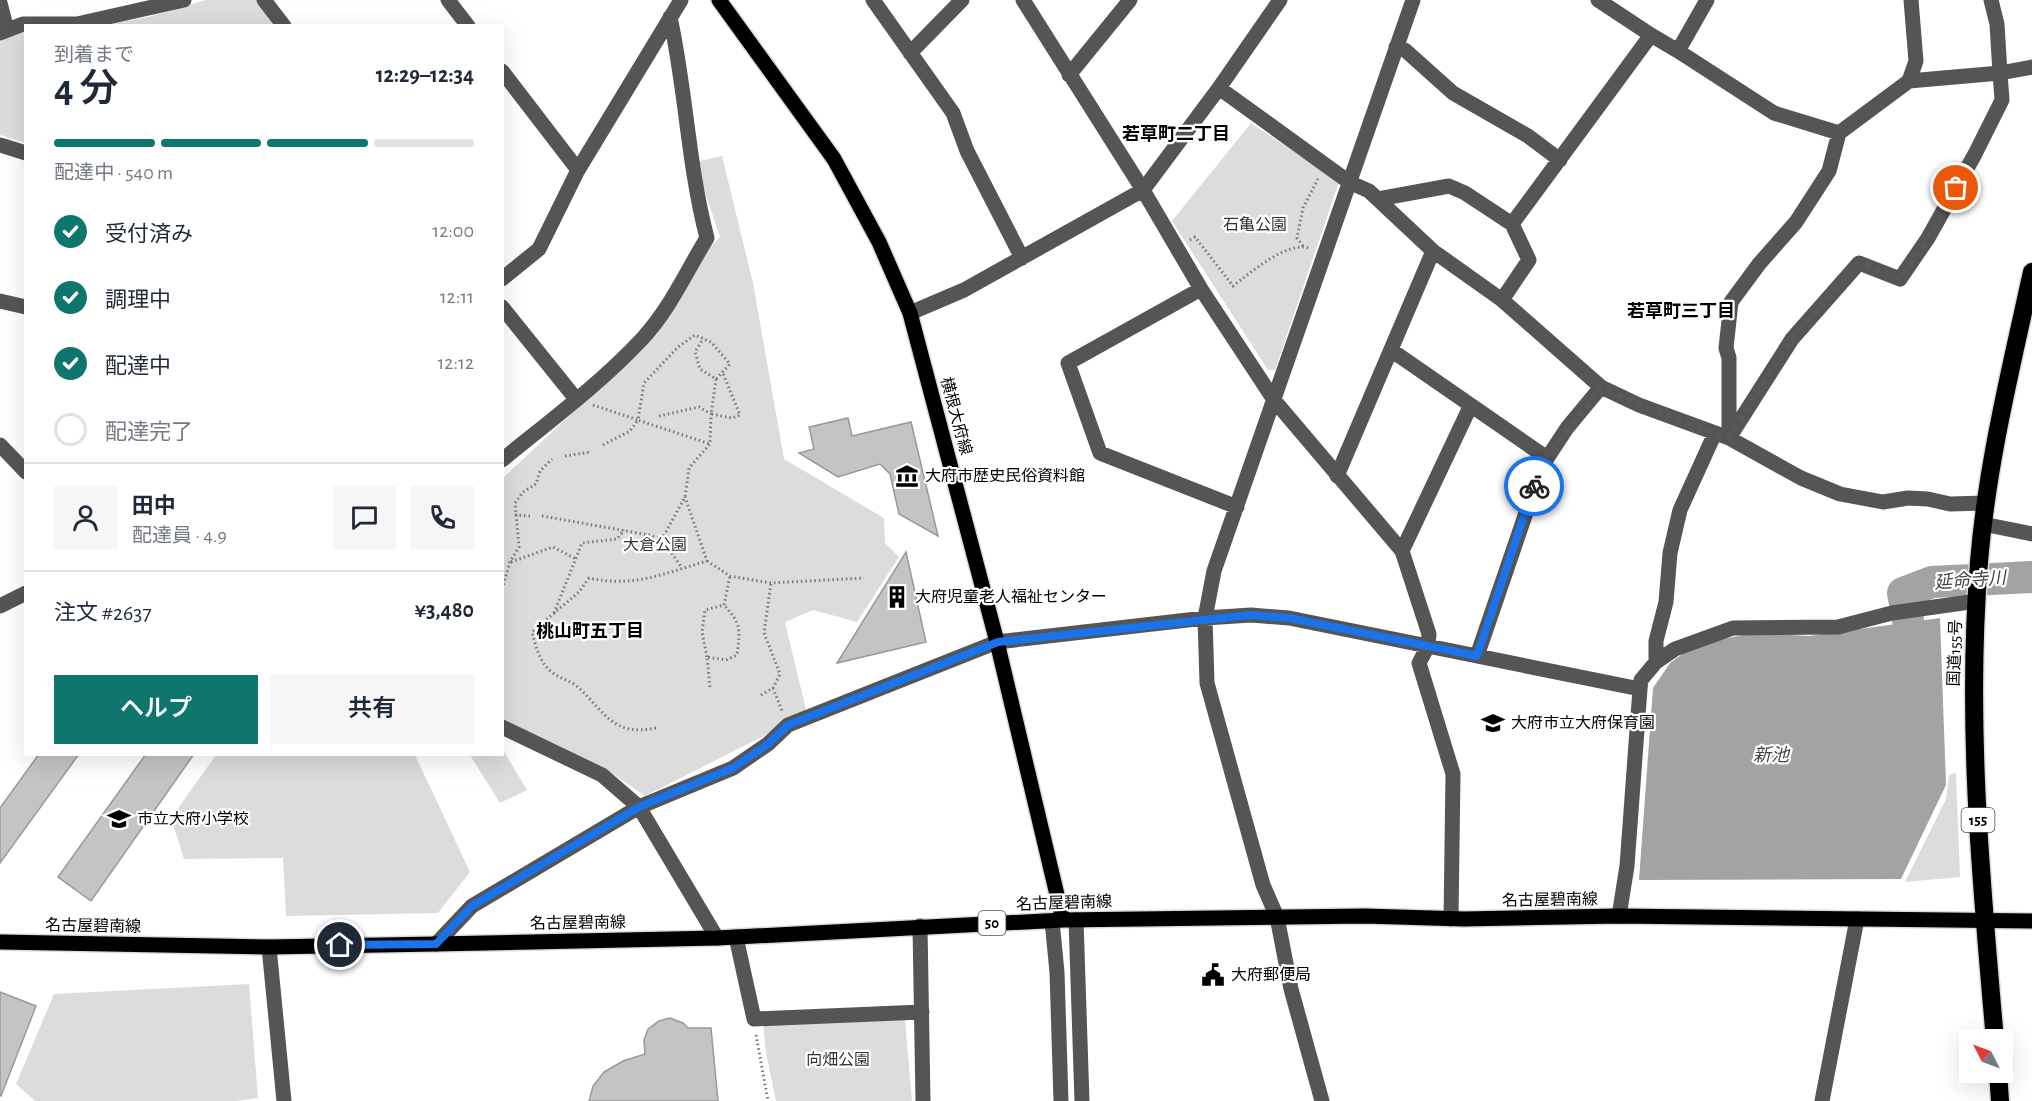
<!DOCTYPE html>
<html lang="ja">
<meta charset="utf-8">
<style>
:root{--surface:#fff;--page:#f6f6f7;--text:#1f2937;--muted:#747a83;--line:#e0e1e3;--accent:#0f766e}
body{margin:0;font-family:"Alegreya Sans","Noto Sans JP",sans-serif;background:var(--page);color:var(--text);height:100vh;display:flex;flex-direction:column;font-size:22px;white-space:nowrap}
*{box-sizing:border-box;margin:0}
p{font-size:20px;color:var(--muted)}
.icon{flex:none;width:33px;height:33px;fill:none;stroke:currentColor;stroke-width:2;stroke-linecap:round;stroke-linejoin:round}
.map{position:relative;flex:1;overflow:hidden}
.panel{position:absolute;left:24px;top:24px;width:480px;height:732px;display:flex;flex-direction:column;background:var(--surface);border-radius:0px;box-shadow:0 6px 24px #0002}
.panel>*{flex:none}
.needle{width:39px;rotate:312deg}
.controls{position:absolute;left:1959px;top:1029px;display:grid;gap:12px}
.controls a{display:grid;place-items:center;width:54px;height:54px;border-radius:0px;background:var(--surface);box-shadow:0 6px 24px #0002;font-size:30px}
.pin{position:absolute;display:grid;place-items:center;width:51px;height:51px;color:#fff;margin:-26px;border:3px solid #fff;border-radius:50%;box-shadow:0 2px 6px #0007}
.courier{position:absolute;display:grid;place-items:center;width:60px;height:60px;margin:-30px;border:4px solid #1a73e8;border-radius:50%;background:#fff;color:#222;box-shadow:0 2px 8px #0007}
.headline em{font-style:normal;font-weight:600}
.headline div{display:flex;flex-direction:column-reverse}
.headline{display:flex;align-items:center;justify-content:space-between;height:102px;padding:0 30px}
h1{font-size:39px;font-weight:600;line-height:45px}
.bar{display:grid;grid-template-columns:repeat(4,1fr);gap:9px 6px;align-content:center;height:72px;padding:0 30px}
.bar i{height:8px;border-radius:4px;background:var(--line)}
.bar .on{background:var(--accent)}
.bar p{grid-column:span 4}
.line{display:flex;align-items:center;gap:15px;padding:0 30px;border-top:2px solid var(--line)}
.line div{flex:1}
.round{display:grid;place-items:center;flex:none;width:63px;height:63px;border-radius:0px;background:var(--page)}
ol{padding:0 30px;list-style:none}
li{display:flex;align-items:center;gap:18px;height:66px}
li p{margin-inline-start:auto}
li .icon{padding:6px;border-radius:50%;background:var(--accent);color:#fff;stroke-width:4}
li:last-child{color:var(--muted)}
li i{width:33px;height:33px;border:3px solid var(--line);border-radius:50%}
.action{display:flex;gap:12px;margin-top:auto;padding:12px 30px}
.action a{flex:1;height:69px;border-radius:0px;background:var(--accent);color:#fff;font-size:24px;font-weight:600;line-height:69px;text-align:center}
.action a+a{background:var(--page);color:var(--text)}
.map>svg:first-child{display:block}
.green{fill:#dcdcdc}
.water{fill:#a3a3a3}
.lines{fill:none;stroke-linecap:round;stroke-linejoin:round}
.river{stroke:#a3a3a3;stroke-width:32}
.building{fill:#c4c4c4;stroke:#999;stroke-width:1.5}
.major-casing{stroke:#dbdbdb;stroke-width:18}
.highway-casing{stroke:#dbdbdb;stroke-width:21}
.path{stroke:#777;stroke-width:3;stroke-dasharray:1.5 3;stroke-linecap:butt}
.minor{stroke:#555;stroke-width:15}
.major{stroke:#000;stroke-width:15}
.highway{stroke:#000;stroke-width:18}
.done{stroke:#595959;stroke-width:6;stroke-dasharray:0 10.8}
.route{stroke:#1a73e8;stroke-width:8}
.labels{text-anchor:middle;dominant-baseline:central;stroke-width:4.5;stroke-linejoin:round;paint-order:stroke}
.shield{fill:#fff;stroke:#4c4c4c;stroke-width:1.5}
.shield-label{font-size:15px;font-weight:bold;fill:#000}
.park-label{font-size:16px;fill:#333;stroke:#fff}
.street-label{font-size:16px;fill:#000;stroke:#fff}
.poi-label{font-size:16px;fill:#000;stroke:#fff;text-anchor:start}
.neighbourhood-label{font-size:18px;font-weight:bold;fill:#000;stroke:#fff}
.water-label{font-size:18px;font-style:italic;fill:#444;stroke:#fff}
</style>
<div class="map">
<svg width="2032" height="1101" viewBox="0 0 2032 1101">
<rect width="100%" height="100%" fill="#fff"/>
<path class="green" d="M 206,0 L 257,0 L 276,26 L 101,26 L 148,17 Z
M 20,31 L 25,31 L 25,143 L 0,135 L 0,42 Z
M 1251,123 L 1339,182 L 1275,370 L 1268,370 L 1172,221 Z
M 722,156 L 753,283 L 784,459 L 884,518 L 885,543 L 899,557 L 857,622 L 813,610 L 785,622 L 807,714 L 645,796 L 607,770 L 503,720 L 503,478 L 657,334 L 697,261 L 720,237 L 695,162 Z
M 503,750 L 527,790 L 500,803 L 470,755 L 502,754 Z
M 216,755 L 415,755 L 470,872 L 438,913 L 286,916 L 283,858 L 184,859 L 171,818 Z
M 1956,773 L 1960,877 L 1905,882 L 1946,799 L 1949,775 Z
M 249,984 L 258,1098 L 236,1101 L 35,1101 L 16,1084 L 54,994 Z
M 905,1020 L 912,1101 L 776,1101 L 766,1053 L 763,1023 Z"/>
<path class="water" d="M 1940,618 L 1946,785 L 1901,879 L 1639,880 L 1653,688 L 1670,663 L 1695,645 L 1752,633 L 1809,636 Z"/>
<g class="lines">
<path class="river" d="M 1908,621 L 1903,593 L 1932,582 L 2032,577"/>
</g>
<path class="building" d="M 848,418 L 852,436 L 911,422 L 938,536 L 899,514 L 890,474 L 880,464 L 838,477 L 799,453 L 814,449 L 809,427 Z
M 906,552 L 926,642 L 837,663 Z
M 39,754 L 79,754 L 0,863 L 0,808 Z
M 146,754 L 194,754 L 91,901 L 58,877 Z
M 0,992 L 36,1006 L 1,1096 L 0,1095 Z
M 670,1018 L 683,1023 L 688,1028 L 711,1028 L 718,1101 L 589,1101 L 593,1086 L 604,1072 L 623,1061 L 645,1054 L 644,1040 L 648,1029 L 659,1021 Z"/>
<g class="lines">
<g class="major-casing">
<path id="major" d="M 719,0 L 834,159 L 879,242 L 910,313 L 997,642 L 1063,920
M 0,942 L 269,947 L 436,944 L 717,938 L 1063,920 L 1365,916 L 1464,919 L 1619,916 L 2032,921"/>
</g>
<g class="highway-casing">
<path id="highway" d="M 1995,1040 C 1981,881 1966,722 1979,562 C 1987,464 2011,368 2032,272
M 1998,1072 L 2000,1101"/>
</g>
<path class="path" d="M 1190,240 L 1195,237 L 1233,286 C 1250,273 1287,241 1309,248
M 1303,246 L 1297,238 L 1303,208 L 1318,179
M 716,379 L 711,414 L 732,418 L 740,415 L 722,371
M 593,405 L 638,420 L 644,383 L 678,347 L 695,335 L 711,342 L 730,364 L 716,379 L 700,369 L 695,352 L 703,339
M 659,416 L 699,407 L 711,414 L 710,444 L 689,468 L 685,497 L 662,539
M 603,445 L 630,431 L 638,420 L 710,444
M 565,456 L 590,452
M 515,515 L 530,516
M 542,516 L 649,535 L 662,539 L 682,568
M 707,561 L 730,576 L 771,583 L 864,578
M 511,562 L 553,547 L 576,559
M 502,589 L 510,562 L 519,547 L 515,503 L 523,492 L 536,484 L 540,471 L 552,459
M 724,605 L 730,576
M 554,613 L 582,543 L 617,539 L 624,530
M 707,657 L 702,632 L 705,610 L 724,605
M 710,687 L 707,657 L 726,660 L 737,655 C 740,629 742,625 724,605
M 773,688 L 782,711
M 761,695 L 773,688 L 780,674 L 764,633 L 771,583
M 656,728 C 612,737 604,711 578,687 C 571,681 561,679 553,673 C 540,664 536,647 532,632 L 579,592 L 589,578 C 634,588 665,573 707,561 L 685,497
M 756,1035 L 768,1101"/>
<path class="minor" d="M 264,0 L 284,26
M 448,0 L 468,26
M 873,0 L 953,113 L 967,151 L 1022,258
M 1023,0 L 1143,190 L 1201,289 L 1274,400 L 1402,551 L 1429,634 L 1428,646 L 1419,663 L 1453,774 L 1451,919
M 1598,0 L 1651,35
M 0,3 L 7,30
M 0,33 L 23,24 L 77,24 L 184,0
M 1396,47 L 1405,50 L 1453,93 L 1528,136 L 1560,160
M 1678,51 L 1774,113 L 1839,133
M 910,53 L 962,0
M 502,71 L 578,170
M 1069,75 L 1130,0
M 1909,81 L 2000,73 L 1997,24 L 1991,0
M 1219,88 L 1349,182 L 1369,191 L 1433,251 L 1502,300 L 1601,387 L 1639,405 L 1729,438 L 1801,478 L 1840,494 L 1883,502 L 1908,498 L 1928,499 L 1950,504 L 1985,503
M 0,145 L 26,153
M 1378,199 L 1449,186 L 1465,193 L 1512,224
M 502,279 L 539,249 L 578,170 L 681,0
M 1201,289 L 1068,363 L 1100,453 L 1237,507
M 1502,300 L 1529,260 L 1512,224 L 1651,35 L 1678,51 L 1707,0
M 0,301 L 26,307
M 502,307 L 576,399
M 910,313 L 964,290 L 1143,190 L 1219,88 L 1280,0
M 1391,350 L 1547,458
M 1729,438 L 1792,339 L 1859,263 L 1900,279 L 1928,238 L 1975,154 L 2002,100 L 2000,73 L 2032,67
M 1729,438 L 1729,358 L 1726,348 L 1731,302 L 1759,264 L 1796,222 L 1829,171 L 1839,133 L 1909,81 L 1916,61 L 1911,0
M 0,445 L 26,472
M 502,460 C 550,421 601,383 642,339 C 670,309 686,272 707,238 C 688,165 686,90 670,17
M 1337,476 L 1433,251
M 1983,524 L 2032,534
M 1402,551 L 1470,407
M 0,606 L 26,593
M 1477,656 L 1542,466 L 1567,428 L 1601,387
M 1656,662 L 1656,641 L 1666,602 L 1670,553 L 1680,510 L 1715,433
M 502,727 L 602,775 L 639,807 L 717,938
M 1619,916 L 1627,866 L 1640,689 L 1641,680 L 1656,662 L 1675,649 L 1733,628 L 1838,627 L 1892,613 L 1977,601
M 1076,920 L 1082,1101
M 1052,921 L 1057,972 L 1061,1101
M 920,926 L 923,1101
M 736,937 L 754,1019 L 922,1012
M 436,944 L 472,906 L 639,807 L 733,768 L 768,744 L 788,725 L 997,642 L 1205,618 L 1251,615 L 1289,618 L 1640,689
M 269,947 L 284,1101
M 1322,1101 L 1291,989 L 1277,917 L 1263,885 L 1207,683 L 1205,618 L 1214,571 L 1413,0
M 1822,1101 L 1857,919"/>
<use href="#major" class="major"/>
<use href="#highway" class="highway"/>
</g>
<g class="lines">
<path class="done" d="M 1534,486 L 1547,458 L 1601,387 L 1639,405 L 1729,438 L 1792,339 L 1859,263 L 1900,279 L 1928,238 L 1956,188"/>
<path class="route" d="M 340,945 L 436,944 L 472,906 L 639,807 L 733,768 L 768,744 L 788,725 L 998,642 L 1251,615 L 1289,618 L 1477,656 L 1534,486"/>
</g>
<defs>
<g id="museum-bare" transform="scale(1.8)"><path d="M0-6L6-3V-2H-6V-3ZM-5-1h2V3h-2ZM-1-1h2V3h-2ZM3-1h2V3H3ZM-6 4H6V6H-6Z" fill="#000" stroke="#fff" stroke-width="2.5" paint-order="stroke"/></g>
<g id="building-bare" transform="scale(1.8)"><path d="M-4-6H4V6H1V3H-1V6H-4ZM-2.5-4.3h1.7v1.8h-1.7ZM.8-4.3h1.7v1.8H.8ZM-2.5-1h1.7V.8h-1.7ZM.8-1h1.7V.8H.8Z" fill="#000" stroke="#fff" stroke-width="2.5" paint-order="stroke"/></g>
<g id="school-bare" transform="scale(1.8)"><path d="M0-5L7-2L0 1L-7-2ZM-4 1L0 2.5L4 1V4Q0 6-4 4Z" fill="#000" stroke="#fff" stroke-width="2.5" paint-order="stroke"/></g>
<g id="civic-bare" transform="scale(1.8)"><path d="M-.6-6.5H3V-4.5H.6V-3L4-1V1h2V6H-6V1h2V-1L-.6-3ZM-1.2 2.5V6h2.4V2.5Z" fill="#000" stroke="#fff" stroke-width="2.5" paint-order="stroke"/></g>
</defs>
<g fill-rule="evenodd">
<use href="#museum-bare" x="907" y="476"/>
<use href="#building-bare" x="897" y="597"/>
<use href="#school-bare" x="1493" y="723"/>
<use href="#school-bare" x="119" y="819"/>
<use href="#civic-bare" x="1213" y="975"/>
</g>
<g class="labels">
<g class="shield">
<rect x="1961.5" y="808" width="33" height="24" rx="4.5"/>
<rect x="978.5" y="911" width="27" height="24" rx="4.5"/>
</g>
<g class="shield-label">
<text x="1978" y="820">155</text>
<text x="992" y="923">50</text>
</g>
<g class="park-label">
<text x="1255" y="225">石亀公園</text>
<text x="655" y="545">大倉公園</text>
<text x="838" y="1060">向畑公園</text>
</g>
<g class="street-label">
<text transform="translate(956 416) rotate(75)">横根大府線</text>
<text transform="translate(1955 653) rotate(-88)">国道155号</text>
<text transform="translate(1550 900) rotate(-1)">名古屋碧南線</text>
<text transform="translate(1064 903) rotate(-2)">名古屋碧南線</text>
<text transform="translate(578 923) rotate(-1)">名古屋碧南線</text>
<text transform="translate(93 926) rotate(1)">名古屋碧南線</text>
</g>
<g class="poi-label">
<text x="925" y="476">大府市歴史民俗資料館</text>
<text x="915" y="597">大府児童老人福祉センター</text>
<text x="1511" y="723">大府市立大府保育園</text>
<text x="137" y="819">市立大府小学校</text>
<text x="1231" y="975">大府郵便局</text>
</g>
<g class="neighbourhood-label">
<text x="1176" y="135">若草町二丁目</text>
<text x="1681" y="312">若草町三丁目</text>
<text x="590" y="632">桃山町五丁目</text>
</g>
<g class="water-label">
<text transform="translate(1970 581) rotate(-4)">延命寺川</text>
<text x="1771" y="756">新池</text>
</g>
</g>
</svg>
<div class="controls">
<a><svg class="needle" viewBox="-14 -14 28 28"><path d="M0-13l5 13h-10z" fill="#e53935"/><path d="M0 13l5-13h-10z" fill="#747a83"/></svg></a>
</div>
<div class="pin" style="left:1956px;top:188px;background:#ea580c"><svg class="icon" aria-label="bag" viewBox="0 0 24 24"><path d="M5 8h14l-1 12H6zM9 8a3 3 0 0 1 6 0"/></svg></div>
<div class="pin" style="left:340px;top:945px;background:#1f2937"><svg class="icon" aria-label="home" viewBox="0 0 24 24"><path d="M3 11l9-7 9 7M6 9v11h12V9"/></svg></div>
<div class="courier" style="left:1534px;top:486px"><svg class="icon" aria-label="bike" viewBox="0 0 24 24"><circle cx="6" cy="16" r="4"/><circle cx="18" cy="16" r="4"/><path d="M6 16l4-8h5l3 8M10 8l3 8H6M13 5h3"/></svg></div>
<section class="panel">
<div class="headline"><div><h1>4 分</h1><p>到着まで</p></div><em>12:29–12:34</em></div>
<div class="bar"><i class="on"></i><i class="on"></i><i class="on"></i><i></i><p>配達中 · 540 m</p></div>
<ol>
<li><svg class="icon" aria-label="check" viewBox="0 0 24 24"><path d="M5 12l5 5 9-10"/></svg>受付済み<p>12:00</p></li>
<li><svg class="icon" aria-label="check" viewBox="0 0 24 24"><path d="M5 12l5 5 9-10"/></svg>調理中<p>12:11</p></li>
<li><svg class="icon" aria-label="check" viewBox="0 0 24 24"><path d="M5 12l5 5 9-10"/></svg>配達中<p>12:12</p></li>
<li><i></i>配達完了</li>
</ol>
<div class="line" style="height:108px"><a class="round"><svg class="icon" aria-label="person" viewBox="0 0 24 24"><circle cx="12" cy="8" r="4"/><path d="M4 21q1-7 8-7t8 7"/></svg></a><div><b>田中</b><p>配達員 · 4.9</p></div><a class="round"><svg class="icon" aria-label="chat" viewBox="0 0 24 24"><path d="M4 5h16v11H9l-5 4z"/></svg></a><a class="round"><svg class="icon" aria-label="phone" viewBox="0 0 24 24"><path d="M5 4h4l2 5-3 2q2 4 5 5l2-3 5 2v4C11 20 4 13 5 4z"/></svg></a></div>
<div class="line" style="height:78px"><div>注文 #2637</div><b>¥3,480</b></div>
<div class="action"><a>ヘルプ</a><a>共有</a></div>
</section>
</div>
